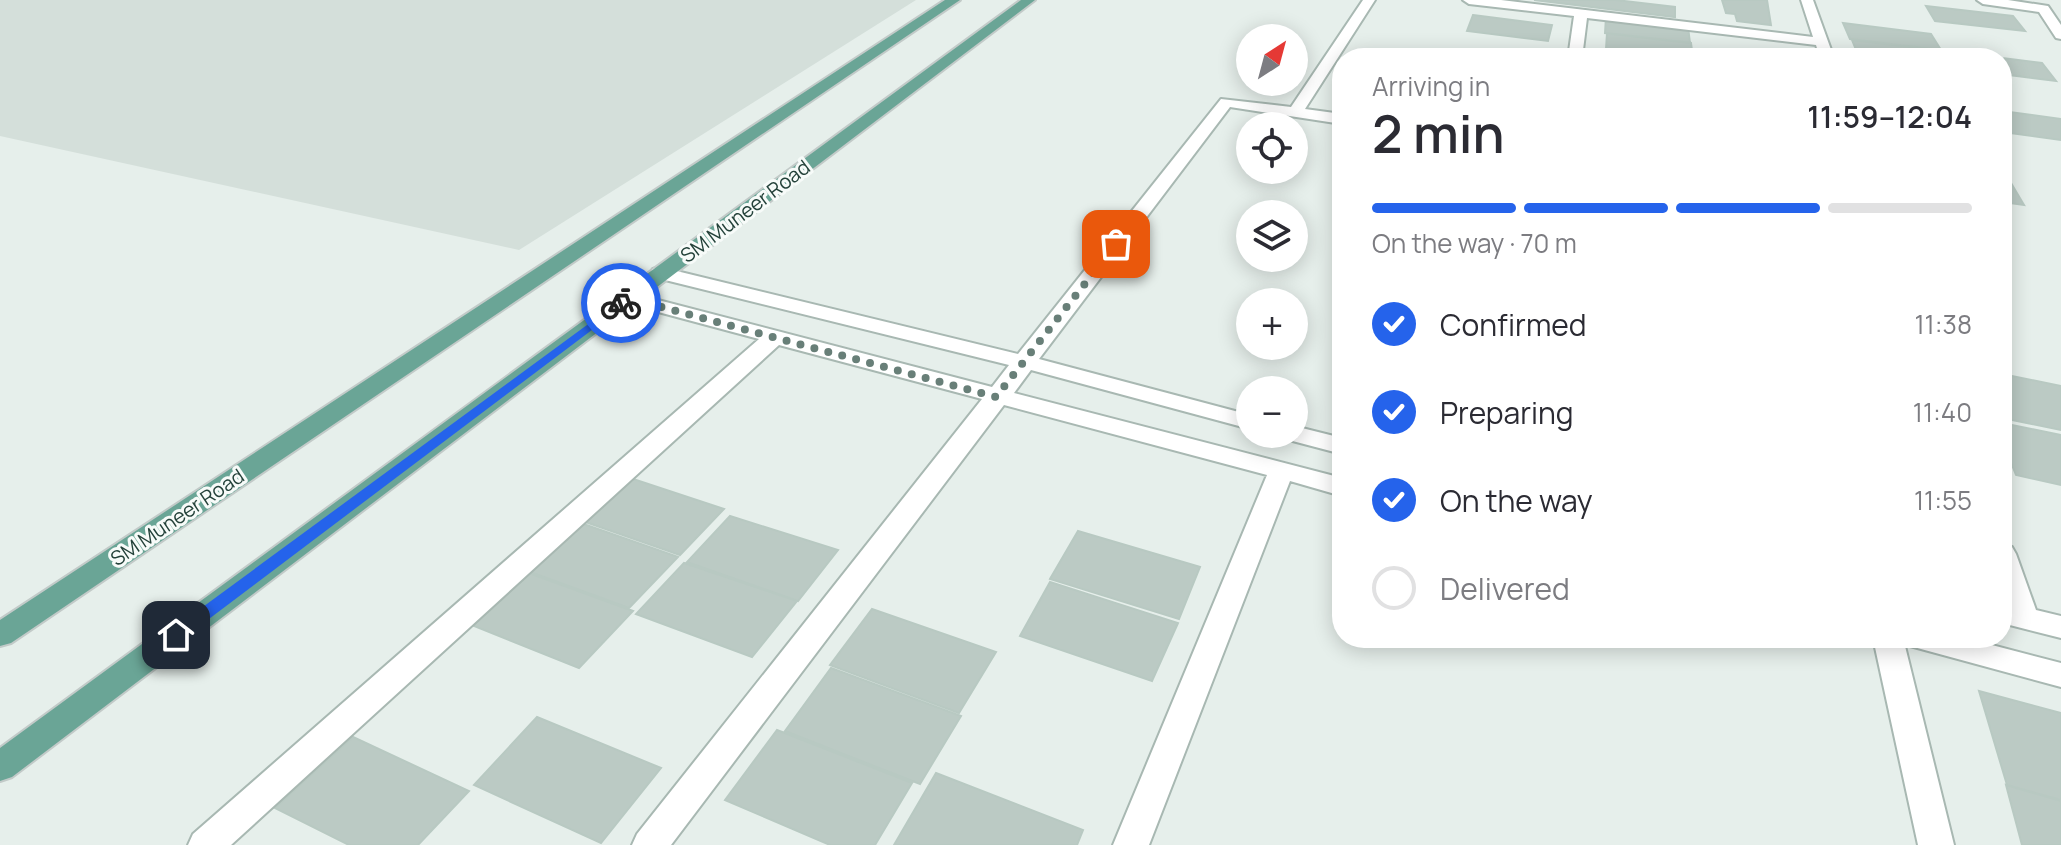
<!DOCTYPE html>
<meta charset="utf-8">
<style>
:root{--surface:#fff;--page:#f2f2f3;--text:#2b2b33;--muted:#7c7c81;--line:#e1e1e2;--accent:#2563eb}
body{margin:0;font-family:Manrope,sans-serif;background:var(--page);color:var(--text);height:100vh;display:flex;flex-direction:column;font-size:30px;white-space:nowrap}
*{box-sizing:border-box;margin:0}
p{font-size:26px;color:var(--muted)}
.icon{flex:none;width:44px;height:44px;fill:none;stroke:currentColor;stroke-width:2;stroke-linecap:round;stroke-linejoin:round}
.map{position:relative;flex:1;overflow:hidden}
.sheet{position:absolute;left:1332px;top:48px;width:680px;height:600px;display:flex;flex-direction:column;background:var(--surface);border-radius:32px;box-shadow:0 4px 20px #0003}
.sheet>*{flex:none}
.needle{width:52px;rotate:36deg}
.tools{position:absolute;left:1236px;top:24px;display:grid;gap:16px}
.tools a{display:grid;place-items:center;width:72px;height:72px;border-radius:50%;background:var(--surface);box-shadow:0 4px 20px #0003;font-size:40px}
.pin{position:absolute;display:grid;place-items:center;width:68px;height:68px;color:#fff;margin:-34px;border-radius:16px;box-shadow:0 4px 12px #0006}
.courier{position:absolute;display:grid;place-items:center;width:80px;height:80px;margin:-40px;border:6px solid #2563eb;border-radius:50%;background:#fff;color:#222;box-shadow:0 2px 10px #0007}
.headline em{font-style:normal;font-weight:600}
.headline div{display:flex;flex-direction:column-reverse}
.headline{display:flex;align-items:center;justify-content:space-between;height:136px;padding:0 40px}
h1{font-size:52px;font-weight:600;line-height:60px}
.bar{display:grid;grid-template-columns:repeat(4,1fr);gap:12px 8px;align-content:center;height:96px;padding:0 40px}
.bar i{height:10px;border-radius:6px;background:var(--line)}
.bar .current{background:var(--accent)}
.bar p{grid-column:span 4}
ol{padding:0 40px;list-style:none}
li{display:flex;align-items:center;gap:24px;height:88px}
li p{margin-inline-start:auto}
li .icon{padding:8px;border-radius:50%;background:var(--accent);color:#fff;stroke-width:4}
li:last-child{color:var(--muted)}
li i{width:44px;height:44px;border:4px solid var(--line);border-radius:50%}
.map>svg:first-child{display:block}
.built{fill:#d4dfda}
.building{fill:#bbcac4;stroke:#b8c9c2;stroke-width:2}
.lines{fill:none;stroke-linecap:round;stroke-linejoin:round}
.minor-casing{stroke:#a8b8b2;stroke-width:4}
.primary-casing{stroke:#c2cac8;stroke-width:4}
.minor{fill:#fff;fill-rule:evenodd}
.primary{fill:#6aa596;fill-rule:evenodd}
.route{fill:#2563eb}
.done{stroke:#687f78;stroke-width:8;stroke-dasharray:0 14.4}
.labels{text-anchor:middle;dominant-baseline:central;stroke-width:6;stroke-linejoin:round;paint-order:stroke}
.street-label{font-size:20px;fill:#24423a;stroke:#f7fbf9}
</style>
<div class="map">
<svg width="2061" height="845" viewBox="0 0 2061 845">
<rect width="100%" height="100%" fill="#e6efeb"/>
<path class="built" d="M 0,0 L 916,0 L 519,250 L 0,136 Z"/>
<path class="building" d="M 1534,0 L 1616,0 L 1675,7 L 1675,17 Z
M 1722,0 L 1767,0 L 1771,25 L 1737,21 L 1735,14 L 1726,13 Z
M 1926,6 L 2013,16 L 2025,31 L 1935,21 Z
M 1473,15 L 1552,25 L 1548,41 L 1467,31 Z
M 1606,17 L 1688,27 L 1690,43 L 1605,33 Z
M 1843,23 L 1931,34 L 1941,50 L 1850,39 Z
M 1607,33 L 1691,43 L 1693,58 L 1606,49 Z
M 1852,40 L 1943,51 L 1947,58 L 1859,57 Z
M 1605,50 L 1668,58 L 1604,58 Z
M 1947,51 L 2042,63 L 2056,81 L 2002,74 L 2002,58 L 1951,58 Z
M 2002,111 L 2061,119 L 2061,140 L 2002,132 Z
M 2002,177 L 2008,178 L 2024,205 L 2002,202 Z
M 2002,374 L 2061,386 L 2061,430 L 2002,418 Z
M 2002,423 L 2061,435 L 2061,485 L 2016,475 L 2002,440 Z
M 624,476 L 724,509 L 680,555 L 577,519 Z
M 730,516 L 838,550 L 798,601 L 687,562 Z
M 575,521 L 678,557 L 629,608 L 522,569 Z
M 1078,531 L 1200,567 L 1179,619 L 1050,579 Z
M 684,563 L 797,601 L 752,657 L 636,614 Z
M 526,572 L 633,611 L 579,668 L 469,624 Z
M 1050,582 L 1178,623 L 1152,681 L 1020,636 Z
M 872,609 L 996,652 L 959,713 L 830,665 Z
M 831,668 L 961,716 L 920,784 L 785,731 Z
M 1979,691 L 2061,713 L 2061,800 L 2007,785 Z
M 537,717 L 661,768 L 601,843 L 474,785 Z
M 777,730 L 912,783 L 875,845 L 830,845 L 725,800 Z
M 353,737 L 469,791 L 418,845 L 349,845 L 275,808 Z
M 936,773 L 1083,830 L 1077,845 L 894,845 Z
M 2006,785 L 2061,801 L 2061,845 L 2022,845 Z"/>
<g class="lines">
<g class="minor-casing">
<path id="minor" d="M 1363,0 L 1375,0 L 1305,109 L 1342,114 L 1342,124 L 1230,107 L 1039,359 L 1250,415 L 1250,429 L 1031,370 L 1014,393 L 1342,478 L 1342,496 L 1290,481 L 1149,845 L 1113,845 L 1267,475 L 1004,405 L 671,845 L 632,845 L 637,834 L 982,399 L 779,345 L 231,845 L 188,845 L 193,834 L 759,339 L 621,302 L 618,298 L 621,294 L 635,294 L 992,387 L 1009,365 L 653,277 L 650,273 L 653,269 L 660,267 L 1018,354 L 1221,99 L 1291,107 Z
M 1463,0 L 1501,0 L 1813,37 L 1801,0 L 1813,0 L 1834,58 L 1820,58 L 1816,45 L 1587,18 L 1582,58 L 1568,58 L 1574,16 L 1469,4 Z
M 1977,0 L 2008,0 L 2048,6 L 2061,25 L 2061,39 L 2056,38 L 2039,12 L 1983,4 Z
M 1294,426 L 1342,438 L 1342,454 L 1285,439 L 1282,434 L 1294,434 Z
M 2002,544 L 2012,547 L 2016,554 L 2036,610 L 2061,616 L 2061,638 L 2002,623 L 2002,601 L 2004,602 Z
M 1873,638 L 1903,638 L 1954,845 L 1918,845 Z
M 1906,638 L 1965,638 L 2061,663 L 2061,687 L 1910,646 Z"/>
</g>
<g class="primary-casing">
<path id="primary" d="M 945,0 L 960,0 L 11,643 L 0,646 L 0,620 Z
M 1021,0 L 1035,0 L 12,777 L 0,781 L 0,748 Z"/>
</g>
<use href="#minor" class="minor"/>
<use href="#primary" class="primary"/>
</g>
<path class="route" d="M 621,300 L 625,301 L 625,305 L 181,640 L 170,640 L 170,631 Z"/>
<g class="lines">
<path class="done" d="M 621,303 L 628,298 L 996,397 L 1116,244"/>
</g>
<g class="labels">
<g class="street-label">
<text transform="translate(745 211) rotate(-37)">SM Muneer Road</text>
<text transform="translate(177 517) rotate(-34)">SM Muneer Road</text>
</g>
</g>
</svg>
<div class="tools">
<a><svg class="needle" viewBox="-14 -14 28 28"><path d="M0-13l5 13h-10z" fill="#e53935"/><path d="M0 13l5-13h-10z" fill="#7c7c81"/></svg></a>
<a><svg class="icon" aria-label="locate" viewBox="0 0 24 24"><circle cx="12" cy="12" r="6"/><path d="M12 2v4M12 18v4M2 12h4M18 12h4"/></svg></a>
<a><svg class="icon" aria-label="layers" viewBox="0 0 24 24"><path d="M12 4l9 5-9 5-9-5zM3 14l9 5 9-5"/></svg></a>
<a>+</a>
<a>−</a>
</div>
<div class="pin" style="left:1116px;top:244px;background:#ea580c"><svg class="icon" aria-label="bag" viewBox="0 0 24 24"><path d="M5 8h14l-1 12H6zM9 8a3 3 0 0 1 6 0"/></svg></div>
<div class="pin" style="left:176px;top:635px;background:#1f2937"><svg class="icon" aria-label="home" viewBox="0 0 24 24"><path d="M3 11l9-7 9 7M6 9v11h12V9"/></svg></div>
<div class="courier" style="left:621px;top:303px"><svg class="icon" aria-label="bike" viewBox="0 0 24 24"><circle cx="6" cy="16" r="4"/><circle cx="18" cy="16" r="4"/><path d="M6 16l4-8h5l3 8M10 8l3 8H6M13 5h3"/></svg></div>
<section class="sheet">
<div class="headline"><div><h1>2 min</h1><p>Arriving in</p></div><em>11:59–12:04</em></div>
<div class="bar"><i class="current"></i><i class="current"></i><i class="current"></i><i></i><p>On the way · 70 m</p></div>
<ol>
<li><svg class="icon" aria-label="check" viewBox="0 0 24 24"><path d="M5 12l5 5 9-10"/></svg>Confirmed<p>11:38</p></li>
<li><svg class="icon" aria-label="check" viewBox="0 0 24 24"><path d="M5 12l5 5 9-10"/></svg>Preparing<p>11:40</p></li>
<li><svg class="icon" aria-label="check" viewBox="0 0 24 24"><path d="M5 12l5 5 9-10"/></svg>On the way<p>11:55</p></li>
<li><i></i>Delivered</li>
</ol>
</section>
</div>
